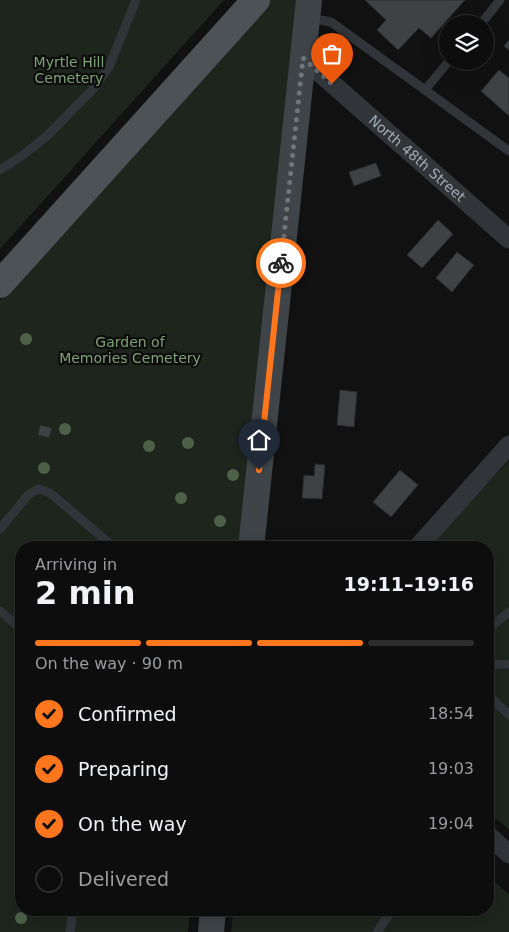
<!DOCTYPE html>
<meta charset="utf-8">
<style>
:root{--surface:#0d0d0e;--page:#1b1b1c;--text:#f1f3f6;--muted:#9a9c9e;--line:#2d2d2e;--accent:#ff761c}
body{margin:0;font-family:"DejaVu Sans",sans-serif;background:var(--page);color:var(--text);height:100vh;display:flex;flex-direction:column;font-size:19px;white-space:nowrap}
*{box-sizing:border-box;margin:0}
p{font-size:16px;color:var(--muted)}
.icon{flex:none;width:28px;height:28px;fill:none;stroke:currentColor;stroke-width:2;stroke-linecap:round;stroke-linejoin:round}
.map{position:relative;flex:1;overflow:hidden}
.drawer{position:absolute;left:15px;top:541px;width:479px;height:375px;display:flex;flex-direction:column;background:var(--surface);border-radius:20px;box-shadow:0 5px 20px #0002,0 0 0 1px var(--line)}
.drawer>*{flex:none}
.controls{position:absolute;left:439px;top:15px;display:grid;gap:10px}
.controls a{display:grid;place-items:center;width:55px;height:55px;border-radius:50%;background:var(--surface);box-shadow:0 5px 20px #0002,0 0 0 1px var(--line);font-size:25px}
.pin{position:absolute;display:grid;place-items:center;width:42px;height:42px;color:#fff;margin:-51px -21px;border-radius:50% 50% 50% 0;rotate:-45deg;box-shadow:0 0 5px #0007}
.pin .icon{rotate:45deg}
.courier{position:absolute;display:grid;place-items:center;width:50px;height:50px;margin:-25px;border:4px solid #ff761c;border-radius:50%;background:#fff;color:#222;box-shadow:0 1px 6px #0007}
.head em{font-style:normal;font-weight:600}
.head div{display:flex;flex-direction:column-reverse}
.head{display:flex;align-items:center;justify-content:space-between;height:85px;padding:0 20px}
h1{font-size:32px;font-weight:600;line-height:38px}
.bar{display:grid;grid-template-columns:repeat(4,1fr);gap:8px 5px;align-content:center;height:60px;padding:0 20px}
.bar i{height:6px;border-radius:4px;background:var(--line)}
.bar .current{background:var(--accent)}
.bar p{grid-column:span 4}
ol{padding:0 20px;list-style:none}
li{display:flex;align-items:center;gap:15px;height:55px}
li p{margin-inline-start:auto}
li .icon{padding:5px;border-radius:50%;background:var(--accent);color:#111;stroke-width:4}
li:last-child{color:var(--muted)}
li i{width:28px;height:28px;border:2px solid var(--line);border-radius:50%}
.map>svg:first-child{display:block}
.green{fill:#1d251d}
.building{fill:#3e4245;stroke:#2a2b2f}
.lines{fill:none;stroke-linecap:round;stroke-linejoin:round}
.lane{stroke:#313438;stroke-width:9}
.street{stroke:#313438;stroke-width:19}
.secondary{stroke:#3f4448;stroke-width:26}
.primary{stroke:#4d5257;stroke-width:28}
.tree{fill:#4d6148}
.done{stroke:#6e767b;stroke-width:5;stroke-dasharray:0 9}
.route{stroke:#ff761c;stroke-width:6}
.labels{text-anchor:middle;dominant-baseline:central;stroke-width:4.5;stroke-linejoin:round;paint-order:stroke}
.park-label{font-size:14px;fill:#7ea275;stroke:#0c0c0d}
.street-label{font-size:14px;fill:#a0acb4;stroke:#0c0c0d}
</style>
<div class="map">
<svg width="509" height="932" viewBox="0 0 509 932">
<rect width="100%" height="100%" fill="#111112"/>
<path class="green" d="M 0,0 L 224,0 L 0,249 Z
M 267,0 L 298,0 L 239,547 L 21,548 L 21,910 L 190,910 L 188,932 L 0,932 L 0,300 Z
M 509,461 L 509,830 L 488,811 L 488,548 L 425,548 Z
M 488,875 L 509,895 L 509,932 L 231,932 L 233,910 L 488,910 Z"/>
<path class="building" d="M 365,0 L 465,0 L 431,38 L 419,28 L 398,50 L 377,30 L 386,20 Z
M 509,40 L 509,50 L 504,46 Z
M 499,70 L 509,78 L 509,116 L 481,91 Z
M 376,163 L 381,176 L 354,186 L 349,172 Z
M 438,220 L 453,234 L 422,268 L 407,255 Z
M 457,252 L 474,265 L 452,292 L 436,278 Z
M 340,390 L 357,392 L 354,427 L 337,425 Z
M 40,425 L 52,428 L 49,438 L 38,435 Z
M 315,464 L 325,465 L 322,499 L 302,498 L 304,475 L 314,476 Z
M 400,470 L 418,485 L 391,517 L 373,502 Z"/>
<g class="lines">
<path class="lane" d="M 310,18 L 331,22 L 425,90 L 449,61
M 481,24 L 500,0
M 425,90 L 509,151
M 0,170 L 23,155 L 47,136 L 93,89 L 109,67 L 136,0
M 0,529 L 28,495 L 38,489 L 50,493 L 115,548
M 0,611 L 21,629
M 488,629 L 509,612
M 488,665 L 509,664
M 488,695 L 509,715
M 70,932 L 73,910
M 377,932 L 392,910"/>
<g class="street">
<path id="s1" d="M 303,58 L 509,239"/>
<path d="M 417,548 L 509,445"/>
<path d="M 488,835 L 509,854"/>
</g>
<path class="secondary" d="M 251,548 L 309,0
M 211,932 L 213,910"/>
<path class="primary" d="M 0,284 L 256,0"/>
</g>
<g class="tree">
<circle cx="26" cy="339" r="6"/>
<circle cx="65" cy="429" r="6"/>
<circle cx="188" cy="443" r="6"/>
<circle cx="149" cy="446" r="6"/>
<circle cx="44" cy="468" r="6"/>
<circle cx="233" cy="475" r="6"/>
<circle cx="181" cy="498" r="6"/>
<circle cx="220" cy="521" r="6"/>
<circle cx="21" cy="918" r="6"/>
</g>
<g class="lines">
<path class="done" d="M 281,263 L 303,58 L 332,84"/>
<path class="route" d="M 259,470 L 281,263"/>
</g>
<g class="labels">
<g class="park-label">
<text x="69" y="62">Myrtle Hill<tspan x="69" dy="16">Cemetery</tspan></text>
<text x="130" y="342">Garden of<tspan x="130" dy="16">Memories Cemetery</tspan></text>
</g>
<g class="street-label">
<text stroke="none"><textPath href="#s1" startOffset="152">North 48th Street</textPath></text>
</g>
</g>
</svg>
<div class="controls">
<a><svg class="icon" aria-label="layers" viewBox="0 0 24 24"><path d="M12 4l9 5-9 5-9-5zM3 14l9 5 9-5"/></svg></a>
</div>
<div class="pin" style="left:332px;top:84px;background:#ea580c"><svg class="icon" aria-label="bag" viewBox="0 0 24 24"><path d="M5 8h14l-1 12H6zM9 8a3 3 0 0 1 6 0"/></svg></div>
<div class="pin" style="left:259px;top:470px;background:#1f2937"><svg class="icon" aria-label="home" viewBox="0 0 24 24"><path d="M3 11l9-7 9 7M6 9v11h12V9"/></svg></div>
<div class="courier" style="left:281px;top:263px"><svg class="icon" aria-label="bike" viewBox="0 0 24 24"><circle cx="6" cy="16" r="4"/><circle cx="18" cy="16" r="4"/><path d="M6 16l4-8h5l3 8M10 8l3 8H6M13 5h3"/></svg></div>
<section class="drawer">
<div class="head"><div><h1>2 min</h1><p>Arriving in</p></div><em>19:11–19:16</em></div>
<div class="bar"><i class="current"></i><i class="current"></i><i class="current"></i><i></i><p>On the way · 90 m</p></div>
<ol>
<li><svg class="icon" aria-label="check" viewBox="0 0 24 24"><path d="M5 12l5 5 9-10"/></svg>Confirmed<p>18:54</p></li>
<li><svg class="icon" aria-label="check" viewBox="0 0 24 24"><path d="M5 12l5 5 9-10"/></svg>Preparing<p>19:03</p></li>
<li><svg class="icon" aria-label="check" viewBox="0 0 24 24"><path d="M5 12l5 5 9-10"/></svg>On the way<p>19:04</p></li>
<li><i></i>Delivered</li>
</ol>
</section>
</div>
